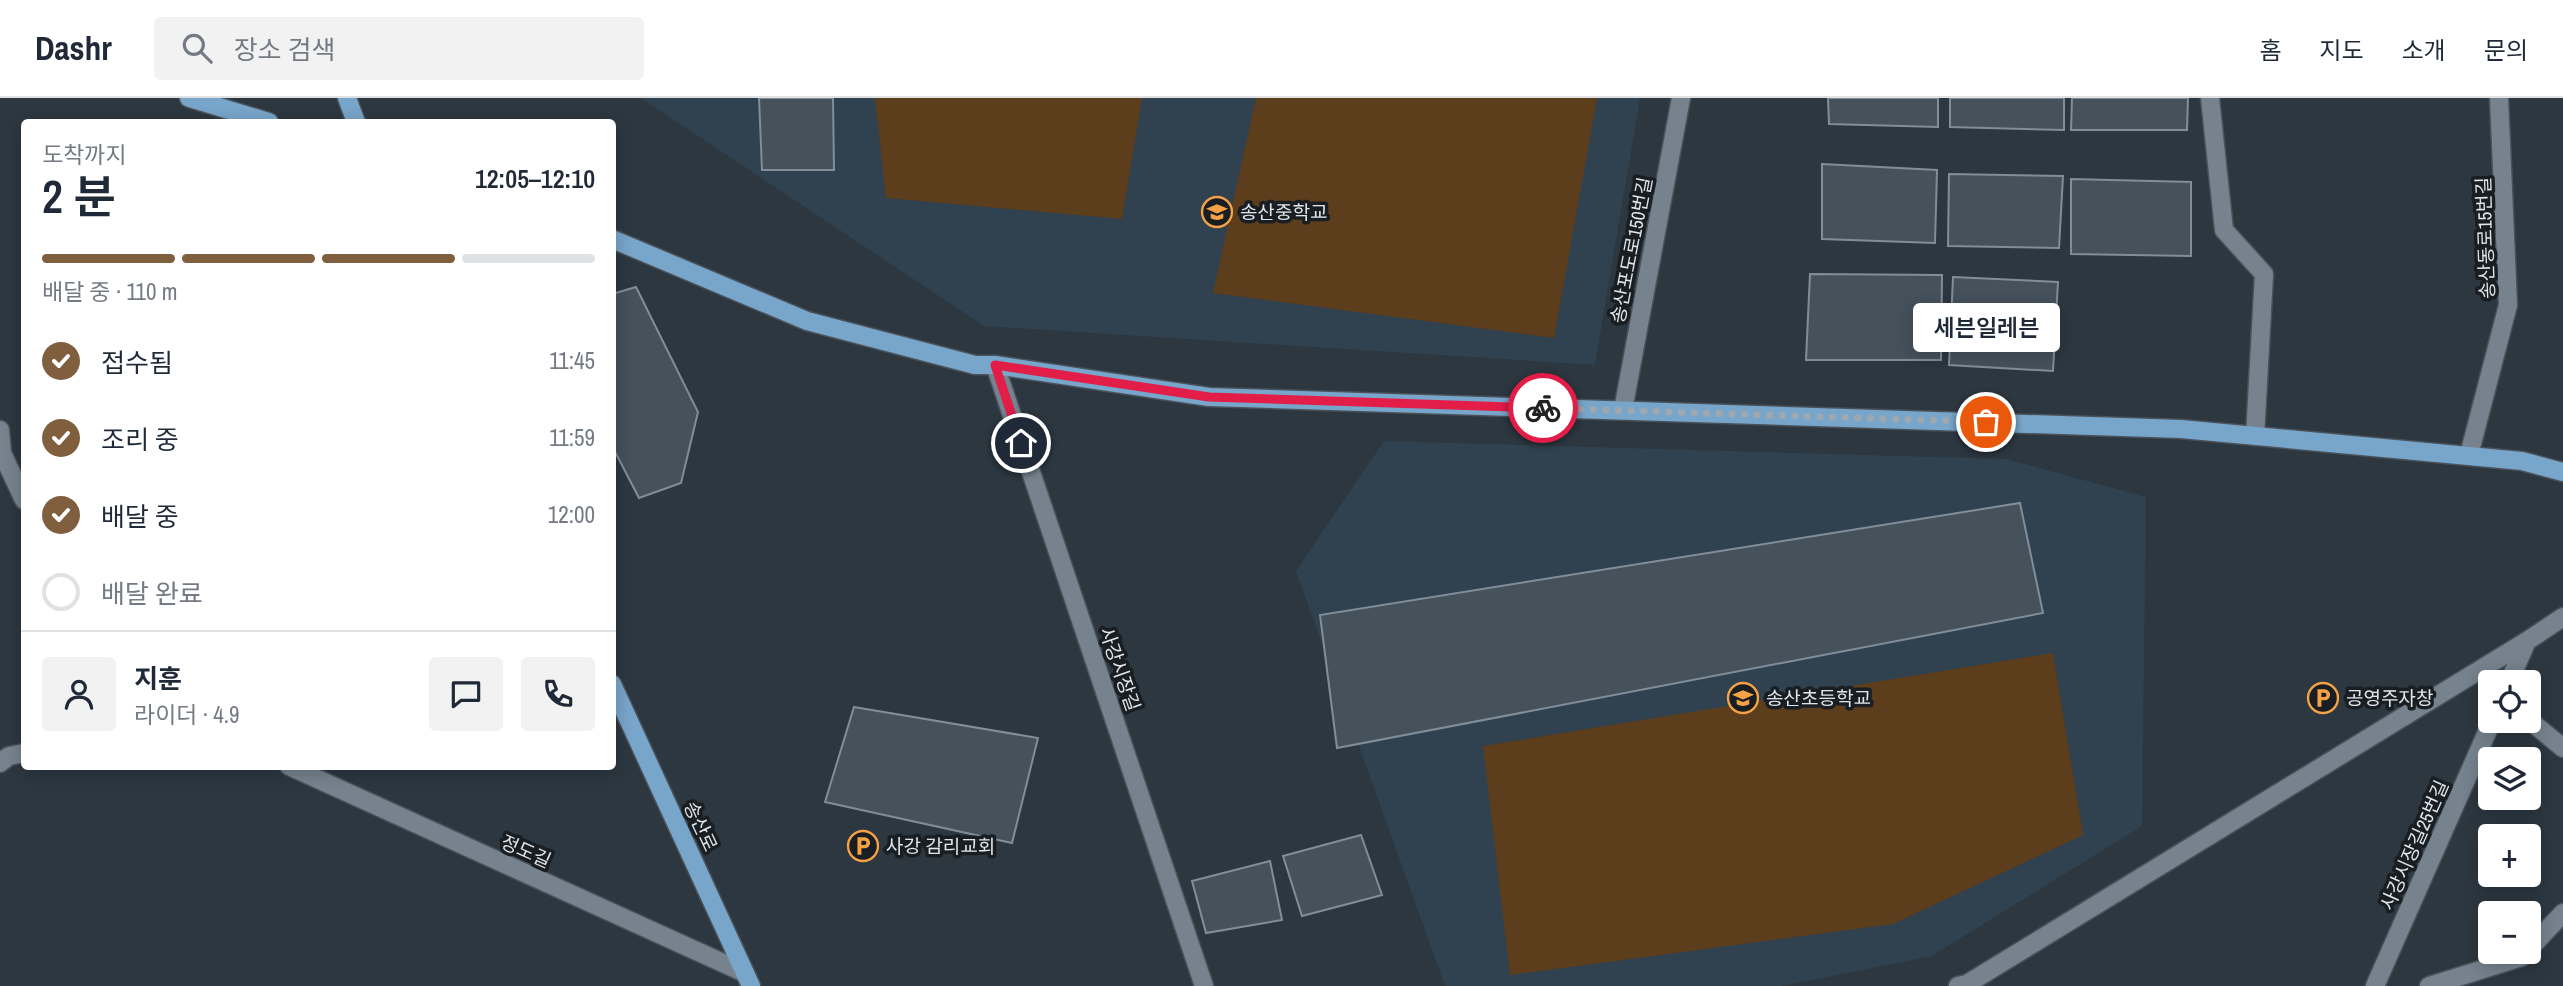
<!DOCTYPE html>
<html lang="ko">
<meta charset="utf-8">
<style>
:root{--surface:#fff;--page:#f2f2f3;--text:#1f2937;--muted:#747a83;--line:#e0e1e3;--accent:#7f5f3e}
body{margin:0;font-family:"Archivo Narrow","Noto Sans KR",sans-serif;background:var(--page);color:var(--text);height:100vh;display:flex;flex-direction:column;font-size:26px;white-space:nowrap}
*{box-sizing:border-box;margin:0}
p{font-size:23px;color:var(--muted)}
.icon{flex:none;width:38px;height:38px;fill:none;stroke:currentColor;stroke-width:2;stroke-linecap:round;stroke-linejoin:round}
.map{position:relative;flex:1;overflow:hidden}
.sheet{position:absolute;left:21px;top:21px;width:595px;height:651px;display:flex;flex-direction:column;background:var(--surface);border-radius:7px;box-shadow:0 4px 18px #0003}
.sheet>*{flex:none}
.buttons{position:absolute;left:2478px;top:572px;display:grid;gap:14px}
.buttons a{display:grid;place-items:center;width:63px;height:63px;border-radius:7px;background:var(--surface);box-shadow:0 4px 18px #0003;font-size:35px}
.pin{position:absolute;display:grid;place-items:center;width:60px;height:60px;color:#fff;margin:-30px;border:4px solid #fff;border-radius:50%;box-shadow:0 2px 7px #0007}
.courier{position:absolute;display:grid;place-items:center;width:70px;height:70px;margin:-35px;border:5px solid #e11d48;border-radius:50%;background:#fff;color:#222;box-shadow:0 2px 9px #0007}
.bubble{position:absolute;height:49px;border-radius:7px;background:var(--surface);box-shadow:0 4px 18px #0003;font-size:23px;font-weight:600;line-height:49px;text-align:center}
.overview em{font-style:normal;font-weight:600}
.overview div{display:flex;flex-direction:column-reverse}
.overview{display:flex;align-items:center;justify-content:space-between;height:119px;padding:0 21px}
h1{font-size:46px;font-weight:600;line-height:52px}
.bar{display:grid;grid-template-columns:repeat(4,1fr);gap:10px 7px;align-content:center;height:84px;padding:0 21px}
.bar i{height:9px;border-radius:5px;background:var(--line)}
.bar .active{background:var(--accent)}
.bar p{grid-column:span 4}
.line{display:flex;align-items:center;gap:18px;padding:0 21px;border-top:2px solid var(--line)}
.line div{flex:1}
.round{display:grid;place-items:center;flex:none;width:74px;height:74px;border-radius:7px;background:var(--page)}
ol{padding:0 21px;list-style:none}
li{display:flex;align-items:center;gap:21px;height:77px}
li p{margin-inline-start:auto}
li .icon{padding:7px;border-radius:50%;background:var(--accent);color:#fff;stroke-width:4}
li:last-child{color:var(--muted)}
li i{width:38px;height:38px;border:4px solid var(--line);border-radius:50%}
header{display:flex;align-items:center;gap:42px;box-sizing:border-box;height:98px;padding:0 35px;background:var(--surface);border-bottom:2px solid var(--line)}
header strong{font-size:33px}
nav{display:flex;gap:38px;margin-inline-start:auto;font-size:24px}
.search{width:490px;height:63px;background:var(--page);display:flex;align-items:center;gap:18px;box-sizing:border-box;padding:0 24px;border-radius:7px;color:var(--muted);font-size:26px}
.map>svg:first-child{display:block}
.built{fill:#30414f}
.green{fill:#5c3d1c}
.building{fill:#45515b;stroke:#818e99;stroke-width:2}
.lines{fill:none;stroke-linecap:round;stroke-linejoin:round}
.minor-casing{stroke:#49525a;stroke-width:21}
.major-casing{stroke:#49525a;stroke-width:21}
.minor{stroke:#76838e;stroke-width:18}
.major{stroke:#78a5ca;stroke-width:18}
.done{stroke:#a0a8af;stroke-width:7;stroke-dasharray:0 12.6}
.route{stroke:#e11d48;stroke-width:9}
.labels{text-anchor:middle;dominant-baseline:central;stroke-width:7;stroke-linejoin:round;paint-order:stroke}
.poi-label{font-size:19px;fill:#dee5eb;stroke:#181e22;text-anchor:start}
.street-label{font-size:19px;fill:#dee5eb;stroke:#181e22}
</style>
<header>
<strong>Dashr</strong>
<div class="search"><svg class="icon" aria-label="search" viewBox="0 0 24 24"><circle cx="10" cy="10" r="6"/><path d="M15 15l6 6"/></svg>장소 검색</div>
<nav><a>홈</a><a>지도</a><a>소개</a><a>문의</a></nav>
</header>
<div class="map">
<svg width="2563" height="888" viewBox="0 0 2563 888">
<rect width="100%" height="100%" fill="#2c3740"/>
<path class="built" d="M 641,0 L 1640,0 L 1595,267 L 984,228 Z
M 1384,343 L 2006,361 L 2146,399 L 2142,728 L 1932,858 L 1782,888 L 1445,888 L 1296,473 Z"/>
<path class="green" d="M 875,0 L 1142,0 L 1122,121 L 886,100 Z
M 1256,0 L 1597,0 L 1554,240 L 1213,195 Z
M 2053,555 L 2083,737 L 1893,826 L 1510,877 L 1483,648 Z"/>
<path class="building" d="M 759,0 L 833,0 L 834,72 L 762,72 Z
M 1828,0 L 1938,0 L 1938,29 L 1829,26 Z
M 1950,0 L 2064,0 L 2064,32 L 1950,29 Z
M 2072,0 L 2188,0 L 2187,32 L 2071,32 Z
M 1822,66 L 1937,72 L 1935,145 L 1822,141 Z
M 1949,76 L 2063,78 L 2059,150 L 1948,148 Z
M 2071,81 L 2191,84 L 2191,158 L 2071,156 Z
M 1810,176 L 1942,177 L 1941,262 L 1806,262 Z
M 1953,179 L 2058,184 L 2053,273 L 1949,267 Z
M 636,189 L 698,314 L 681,385 L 639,400 L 612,348 L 612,196 Z
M 2020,405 L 2043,515 L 1337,650 L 1320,517 Z
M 854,609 L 1038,640 L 1012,745 L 825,704 Z
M 1361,737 L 1382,797 L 1302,818 L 1283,758 Z
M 1270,763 L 1282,822 L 1206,835 L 1192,783 Z"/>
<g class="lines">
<g class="minor-casing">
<path id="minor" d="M 2210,0 L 2224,132 L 2264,176 L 2255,338
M 995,267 L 1204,888
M 1623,312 L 1681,0
M 0,332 L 2,355 L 24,402
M 2469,357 L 2508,207 L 2499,0
M 2509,584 L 2527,543 L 2563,519
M 2529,622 L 2563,650
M 0,665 L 9,658 L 24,655
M 289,668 L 745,875
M 2529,851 L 2563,815
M 1958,888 L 1967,886 L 2527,543
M 2375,888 L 2492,623
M 2429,888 L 2522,859 L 2526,854"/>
</g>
<g class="major-casing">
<path id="major" d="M 189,0 L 269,24
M 347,0 L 356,24
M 612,141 L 807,223 L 975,267 L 995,267 L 1209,299 L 2181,331 L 2522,363 L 2563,374
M 612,586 L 751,888"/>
</g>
<use href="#minor" class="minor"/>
<use href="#major" class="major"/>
</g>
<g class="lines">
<path class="done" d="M 1543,310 L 1986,324"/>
<path class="route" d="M 1021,345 L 995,267 L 1209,299 L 1543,310"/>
</g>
<defs>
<g id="school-ring" transform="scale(1.575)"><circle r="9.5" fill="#181e22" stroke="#f5a246" stroke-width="1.5"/><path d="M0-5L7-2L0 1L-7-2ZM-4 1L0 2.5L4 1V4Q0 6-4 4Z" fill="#f5a246"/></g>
<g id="parking-ring" transform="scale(1.575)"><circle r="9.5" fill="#181e22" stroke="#f5a246" stroke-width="1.5"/><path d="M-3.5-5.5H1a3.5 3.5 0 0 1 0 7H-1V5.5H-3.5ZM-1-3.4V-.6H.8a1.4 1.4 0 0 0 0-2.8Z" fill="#f5a246"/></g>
</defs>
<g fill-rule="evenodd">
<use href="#school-ring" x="1217" y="114"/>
<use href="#school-ring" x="1743" y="600"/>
<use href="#parking-ring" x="2323" y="600"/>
<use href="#parking-ring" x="863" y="748"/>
</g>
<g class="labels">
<g class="poi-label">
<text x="1240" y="114">송산중학교</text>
<text x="1766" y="600">송산초등학교</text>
<text x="2346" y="600">공영주자창</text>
<text x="886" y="748">사강 감리교회</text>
</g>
<g class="street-label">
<text transform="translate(2485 140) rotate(-92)">송산동로15번길</text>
<text transform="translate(1631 152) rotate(-79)">송산포도로150번길</text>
<text transform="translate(1120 571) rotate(71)">사강시장길</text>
<text transform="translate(701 728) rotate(65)">송산로</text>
<text transform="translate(2414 747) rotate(-66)">사강시장길25번길</text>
<text transform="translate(526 753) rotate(24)">정도길</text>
</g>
</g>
</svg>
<div class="buttons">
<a><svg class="icon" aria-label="locate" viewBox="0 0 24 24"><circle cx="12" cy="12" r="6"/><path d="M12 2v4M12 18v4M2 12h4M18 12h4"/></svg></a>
<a><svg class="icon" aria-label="layers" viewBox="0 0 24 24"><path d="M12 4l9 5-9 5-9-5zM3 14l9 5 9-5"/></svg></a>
<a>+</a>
<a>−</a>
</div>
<div class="pin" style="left:1986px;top:324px;background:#ea580c"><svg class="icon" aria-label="bag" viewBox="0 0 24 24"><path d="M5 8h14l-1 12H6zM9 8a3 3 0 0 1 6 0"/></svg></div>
<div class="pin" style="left:1021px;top:345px;background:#1f2937"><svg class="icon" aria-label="home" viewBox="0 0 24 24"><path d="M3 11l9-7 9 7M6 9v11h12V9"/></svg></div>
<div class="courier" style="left:1543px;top:310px"><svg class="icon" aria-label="bike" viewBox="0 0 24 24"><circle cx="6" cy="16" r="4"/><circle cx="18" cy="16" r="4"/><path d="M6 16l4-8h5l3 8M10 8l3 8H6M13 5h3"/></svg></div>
<div class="bubble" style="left:1913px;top:205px;width:147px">세븐일레븐</div>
<section class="sheet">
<div class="overview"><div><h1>2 분</h1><p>도착까지</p></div><em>12:05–12:10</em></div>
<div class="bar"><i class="active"></i><i class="active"></i><i class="active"></i><i></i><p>배달 중 · 110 m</p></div>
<ol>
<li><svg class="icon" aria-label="check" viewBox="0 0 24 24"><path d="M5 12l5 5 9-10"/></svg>접수됨<p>11:45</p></li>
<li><svg class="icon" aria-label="check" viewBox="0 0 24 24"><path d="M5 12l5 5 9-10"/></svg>조리 중<p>11:59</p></li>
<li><svg class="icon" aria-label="check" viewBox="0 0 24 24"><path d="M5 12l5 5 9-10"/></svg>배달 중<p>12:00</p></li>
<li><i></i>배달 완료</li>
</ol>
<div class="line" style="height:126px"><a class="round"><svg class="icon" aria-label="person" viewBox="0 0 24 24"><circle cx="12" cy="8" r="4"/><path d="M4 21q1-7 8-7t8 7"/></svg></a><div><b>지훈</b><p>라이더 · 4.9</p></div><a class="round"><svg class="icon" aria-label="chat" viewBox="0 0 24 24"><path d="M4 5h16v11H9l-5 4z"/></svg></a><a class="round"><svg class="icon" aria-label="phone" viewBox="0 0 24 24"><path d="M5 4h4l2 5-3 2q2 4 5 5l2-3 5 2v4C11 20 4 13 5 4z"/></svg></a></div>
</section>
</div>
